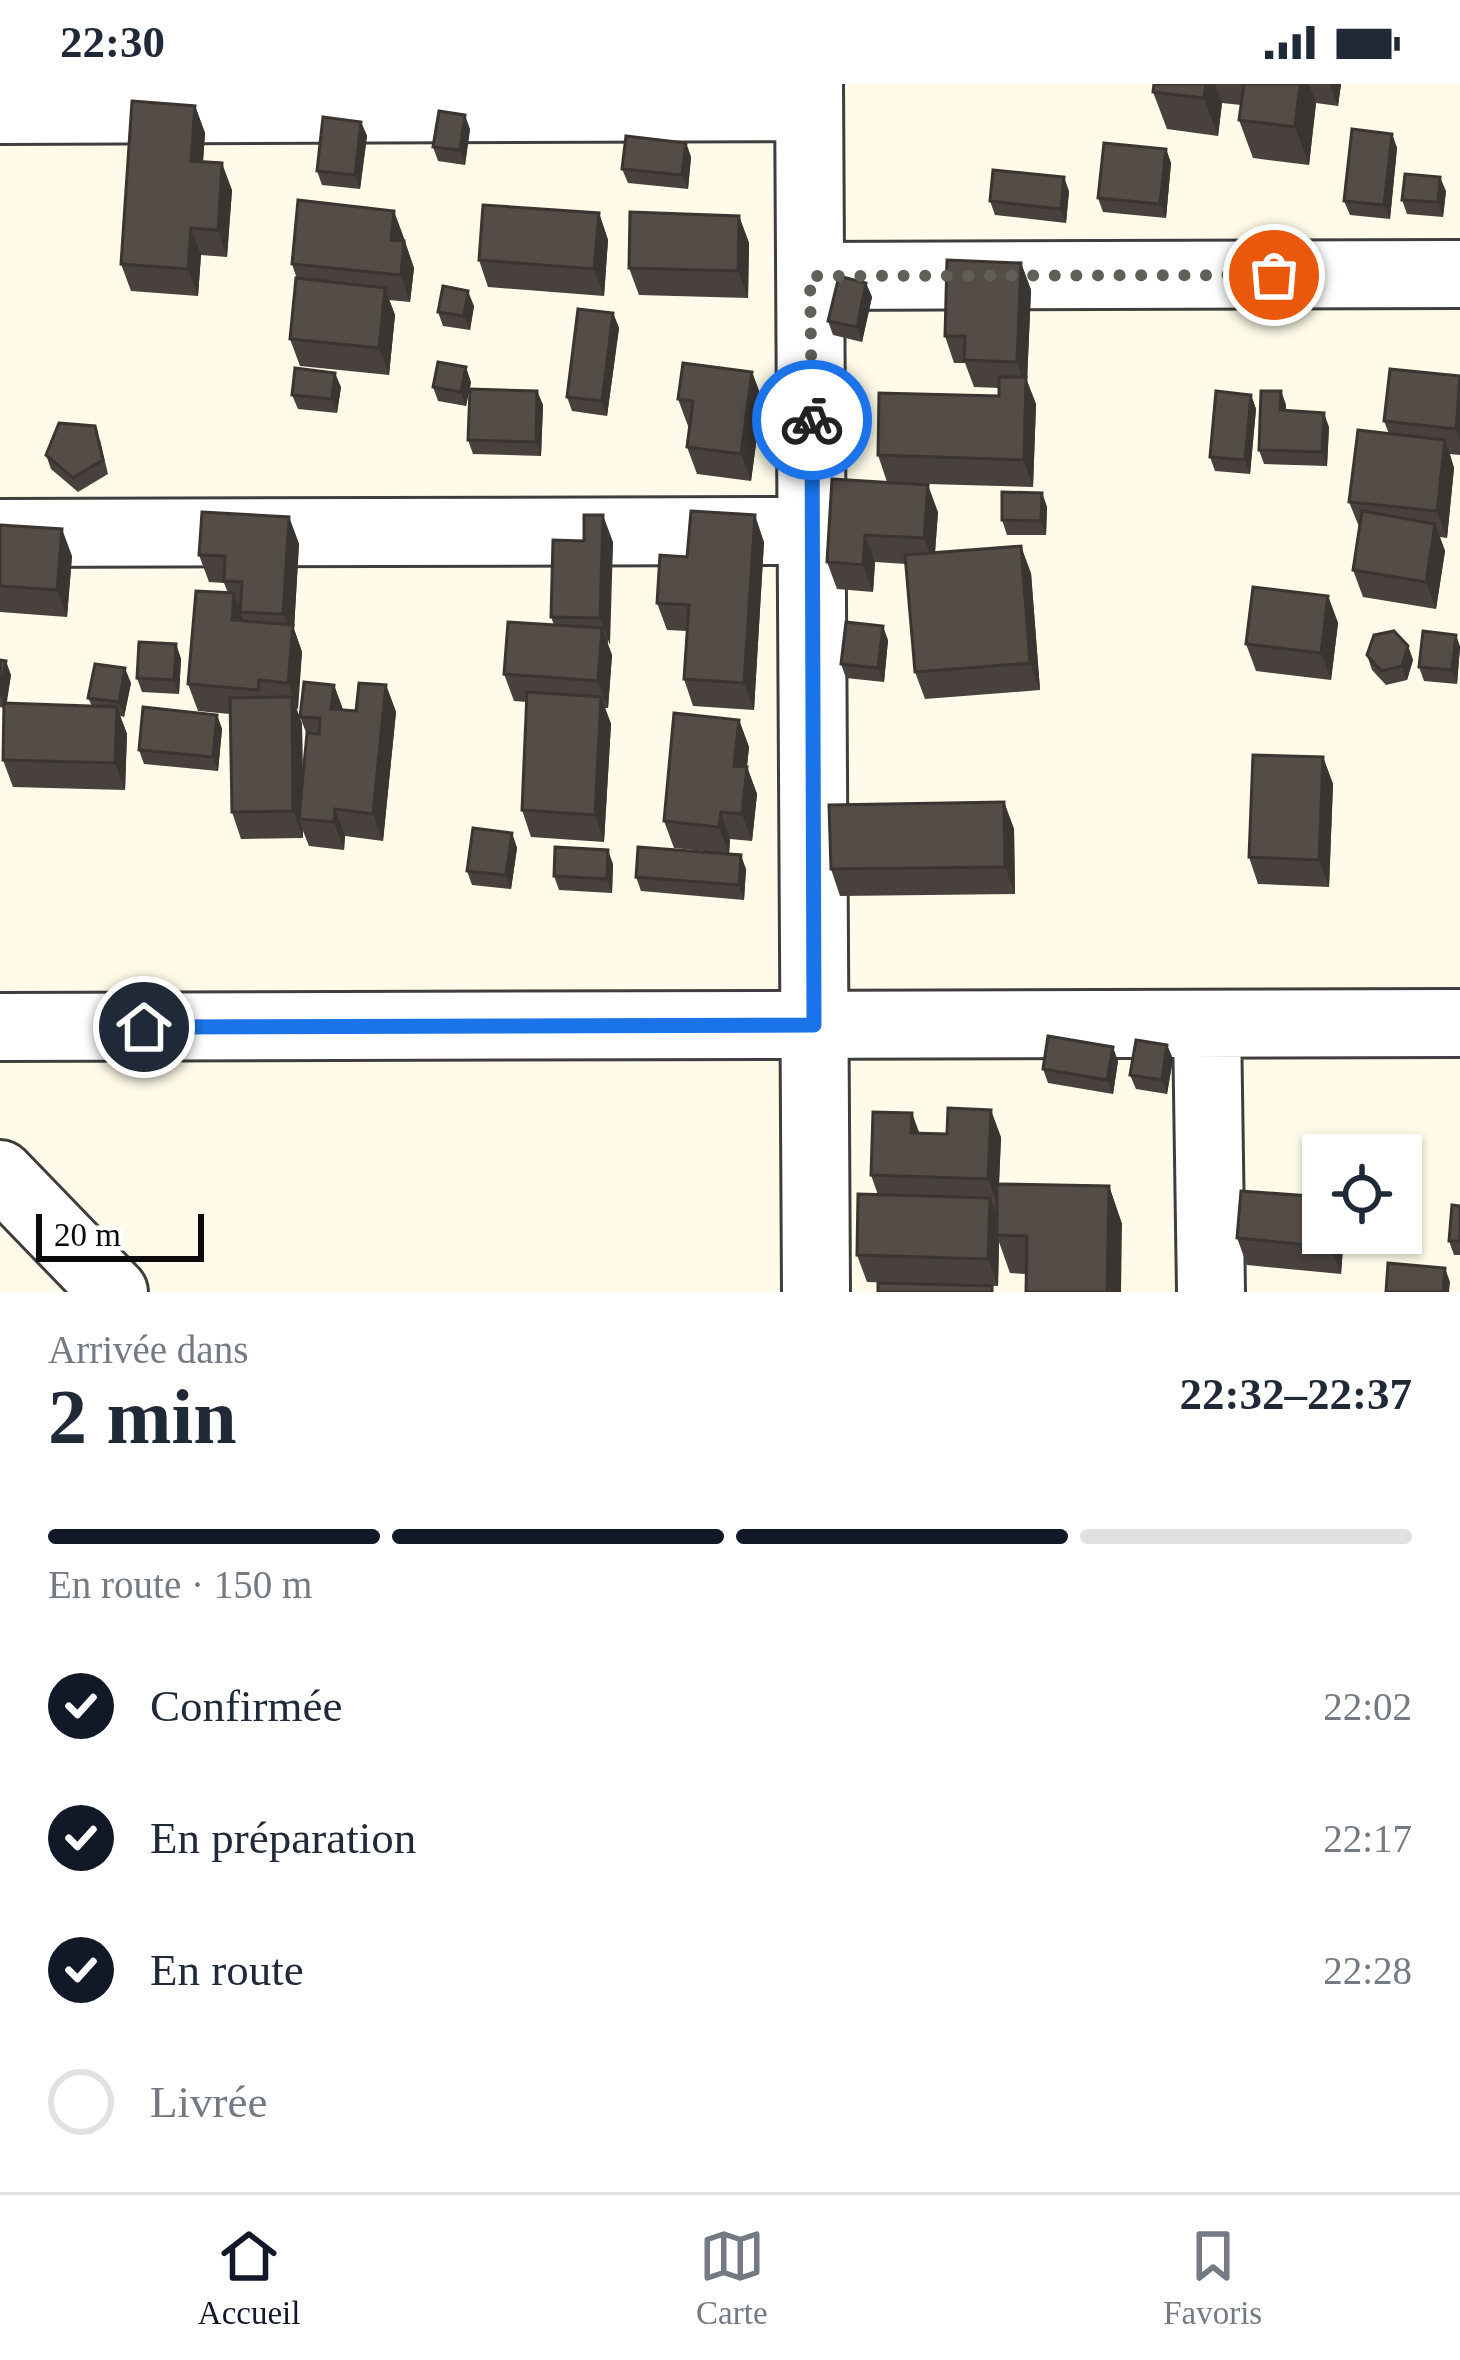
<!DOCTYPE html>
<html lang="fr">
<meta charset="utf-8">
<style>
:root{--surface:#fff;--page:#f2f2f3;--text:#1f2937;--muted:#747a83;--line:#e0e1e3;--accent:#111827}
body{margin:0;font-family:Georgia,serif;background:var(--page);color:var(--text);height:100vh;display:flex;flex-direction:column;font-size:45px;white-space:nowrap}
*{box-sizing:border-box;margin:0}
p{font-size:39px;color:var(--muted)}
.icon{flex:none;width:66px;height:66px;fill:none;stroke:currentColor;stroke-width:2;stroke-linecap:round;stroke-linejoin:round}
.map{position:relative;height:1208px;overflow:hidden}
.sheet{display:flex;flex-direction:column;background:var(--surface);flex:1}
.sheet>*{flex:none}
.buttons{position:absolute;left:1302px;top:1050px;display:grid;gap:24px}
.buttons a{display:grid;place-items:center;width:120px;height:120px;border-radius:0px;background:var(--surface);box-shadow:0 3px 9px #0004;font-size:60px}
.scale{position:absolute;left:36px;bottom:30px;width:168px;box-sizing:border-box;padding-left:12px;border:6px solid #0b0b0b;border-top:0;font-size:33px;line-height:42px;white-space:nowrap;color:#0b0b0b;-webkit-text-stroke:9px #fff;paint-order:stroke}
.pin{position:absolute;display:grid;place-items:center;width:102px;height:102px;color:#fff;margin:-51px;border:6px solid #fff;border-radius:50%;box-shadow:0 3px 12px #0007}
.courier{position:absolute;display:grid;place-items:center;width:120px;height:120px;margin:-60px;border:9px solid #1a73e8;border-radius:50%;background:#fff;color:#222;box-shadow:0 3px 15px #0007}
.summary em{font-style:normal;font-weight:600}
.summary div{display:flex;flex-direction:column-reverse}
.summary{display:flex;align-items:center;justify-content:space-between;height:204px;padding:0 48px}
h1{font-size:78px;font-weight:600;line-height:90px}
.bar{display:grid;grid-template-columns:repeat(4,1fr);gap:18px 12px;align-content:center;height:144px;padding:0 48px}
.bar i{height:15px;border-radius:9px;background:var(--line)}
.bar .on{background:var(--accent)}
.bar p{grid-column:span 4}
ol{padding:0 48px;list-style:none}
li{display:flex;align-items:center;gap:36px;height:132px}
li p{margin-inline-start:auto}
li .icon{padding:12px;border-radius:50%;background:var(--accent);color:#fff;stroke-width:4}
li:last-child{color:var(--muted)}
li i{width:66px;height:66px;border:6px solid var(--line);border-radius:50%}
.status{display:flex;justify-content:space-between;align-items:center;height:84px;padding:0 60px;background:var(--surface);direction:ltr}
.status svg{height:33px;fill:currentColor}
.menu{display:flex;justify-content:space-around;align-items:center;height:168px;border-top:3px solid var(--line);background:var(--surface);font-size:33px;color:var(--muted)}
.menu a{display:grid;justify-items:center;gap:6px}
.menu .on{color:var(--accent)}
.map>svg:first-child{display:block}
.lines{fill:none;stroke-linecap:round;stroke-linejoin:round}
.minor-casing{stroke:#3e3e3e;stroke-width:72}
.minor{stroke:#fff;stroke-width:66}
.wall{fill:#48413d}
.shaded-wall{fill:#3b3532}
.building{fill:#544c47;stroke:#3b3532;stroke-width:3}
.done{stroke:#605f58;stroke-width:12;stroke-dasharray:0 21.6}
.route{stroke:#1a73e8;stroke-width:15}
</style>
<div class="status"><b>22:30</b><svg viewBox="0 0 49 12"><path d="M0 12V9h3v3zM5 12V6h3v6zM10 12V3h3v9zM15 12V0h3v12zM26 1h20v11H26zM47 4h2v5h-2z"/></svg></div>
<div class="map">
<svg width="1460" height="1208" viewBox="0 0 1460 1208">
<rect width="100%" height="100%" fill="#fffbe8"/>
<g class="lines">
<g class="minor-casing">
<path id="minor" d="M 809,0 L 816,1208
M 0,26 L 809,23
M 810,192 L 1460,190
M 0,449 L 812,447
M 1207,940 L 1211,1208
M 0,943 L 1460,939
M 0,1090 L 114,1208"/>
</g>
<use href="#minor" class="minor"/>
</g>
<path class="wall" d="M 1154,0 L 1341,0 L 1338,22 L 1316,19 L 1309,81 L 1253,74 L 1239,36 L 1241,21 L 1222,19 L 1218,52 L 1167,45 L 1153,8 Z
M 195,22 L 205,49 L 203,78 L 232,106 L 227,173 L 201,171 L 198,212 L 131,207 L 121,180 Z
M 361,38 L 367,52 L 360,105 L 322,101 L 317,87 Z
M 470,45 L 465,81 L 438,77 L 433,63 Z
M 1392,50 L 1397,64 L 1390,135 L 1350,131 L 1344,117 Z
M 686,59 L 691,73 L 688,105 L 628,99 L 622,85 Z
M 1166,65 L 1171,79 L 1166,134 L 1103,128 L 1098,114 Z
M 1069,107 L 1066,139 L 995,131 L 990,117 Z
M 1446,107 L 1443,133 L 1407,130 L 1402,116 Z
M 599,129 L 608,156 L 604,212 L 488,203 L 479,176 Z
M 739,132 L 749,159 L 748,214 L 639,211 L 629,184 Z
M 404,154 L 414,184 L 410,218 L 389,216 L 395,231 L 389,291 L 300,282 L 290,255 L 297,195 L 292,180 Z
M 1021,179 L 1031,206 L 1027,297 L 1036,320 L 1033,403 L 891,399 L 938,428 L 935,469 L 1031,489 L 1040,606 L 925,615 L 915,588 L 906,480 L 875,478 L 873,508 L 837,505 L 827,478 L 887,398 L 878,371 L 999,312 L 999,304 L 974,303 L 965,279 L 954,279 L 945,252 Z
M 866,199 L 872,213 L 862,258 L 833,251 L 828,237 Z
M 474,222 L 470,246 L 443,242 L 438,228 Z
M 613,229 L 619,244 L 607,332 L 572,327 L 567,313 Z
M 752,288 L 762,315 L 751,397 L 697,390 L 687,363 L 690,343 L 688,342 L 678,315 Z
M 1460,292 L 1460,371 L 1450,370 L 1454,384 L 1447,454 L 1440,453 L 1445,467 L 1436,525 L 1363,513 L 1353,486 L 1360,445 L 1349,418 L 1389,350 L 1384,337 Z
M 471,298 L 466,322 L 438,317 L 433,303 Z
M 341,303 L 337,329 L 298,325 L 292,311 Z
M 537,307 L 543,321 L 541,372 L 473,370 L 468,356 Z
M 1281,307 L 1286,321 L 1286,327 L 1329,343 L 1327,382 L 1264,380 L 1259,366 Z
M 1251,311 L 1256,325 L 1250,390 L 1215,387 L 1210,373 Z
M 100,356 L 108,390 L 78,408 L 51,385 L 46,371 Z
M 1042,409 L 1047,423 L 1046,451 L 1007,451 L 1002,436 Z
M 289,433 L 299,460 L 294,545 L 302,568 L 297,626 L 302,640 L 303,693 L 307,651 L 300,633 L 334,601 L 343,626 L 356,627 L 386,601 L 396,628 L 383,757 L 345,752 L 344,766 L 309,762 L 303,747 L 303,754 L 241,755 L 232,728 L 230,630 L 198,627 L 188,600 L 228,509 L 224,499 L 209,498 L 199,471 Z
M 0,441 L 72,472 L 67,533 L 0,528 Z
M 613,458 L 608,561 L 612,571 L 608,624 L 605,624 L 611,640 L 604,758 L 531,753 L 522,726 L 527,618 L 514,617 L 504,590 L 554,541 L 551,533 Z
M 764,458 L 754,626 L 693,622 L 684,595 L 687,547 L 667,546 L 657,519 L 687,473 Z
M 1328,512 L 1338,539 L 1331,596 L 1256,587 L 1246,560 Z
M 1456,551 L 1460,563 L 1457,600 L 1424,597 L 1419,583 Z
M 888,556 L 884,598 L 846,594 L 841,580 Z
M 176,560 L 181,575 L 179,610 L 142,608 L 137,594 Z
M 1408,562 L 1413,576 L 1407,596 L 1386,601 L 1372,586 L 1367,571 Z
M 0,576 L 11,591 L 6,619 L 92,622 L 88,614 L 131,599 L 124,633 L 120,632 L 127,650 L 125,706 L 13,703 L 3,676 L 4,624 L 0,623 Z
M 217,631 L 222,645 L 218,687 L 144,680 L 139,666 Z
M 739,636 L 749,663 L 747,683 L 757,710 L 752,757 L 730,755 L 729,770 L 746,785 L 744,816 L 641,807 L 636,793 L 725,769 L 674,764 L 664,737 Z
M 1323,673 L 1333,700 L 1329,803 L 1258,800 L 1249,773 Z
M 1004,718 L 1014,745 L 1015,810 L 840,812 L 831,785 Z
M 512,749 L 517,764 L 511,805 L 472,801 L 467,787 Z
M 613,780 L 612,809 L 559,806 L 554,792 Z
M 1167,961 L 1173,975 L 1167,1010 L 1136,1005 L 1130,991 Z
M 1118,977 L 1113,1010 L 1048,999 L 1043,985 Z
M 919,1049 L 1001,1053 L 999,1100 L 1109,1102 L 1122,1140 L 1026,1190 L 1010,1189 L 999,1158 L 998,1202 L 867,1198 L 857,1171 L 878,1111 L 871,1091 Z
M 1460,1122 L 1460,1171 L 1454,1171 L 1449,1157 Z
M 1344,1149 L 1341,1190 L 1247,1181 L 1237,1154 Z"/>
<path class="shaded-wall" d="M 1206,0 L 1215,0 L 1222,19 L 1218,52 L 1204,14 Z
M 1300,0 L 1309,0 L 1316,19 L 1309,81 L 1295,43 Z
M 1330,0 L 1341,0 L 1338,22 Z
M 195,22 L 205,49 L 201,104 L 191,77 Z
M 465,31 L 470,45 L 465,81 L 460,66 Z
M 361,38 L 367,52 L 360,105 L 355,91 Z
M 1392,50 L 1397,64 L 1390,135 L 1384,121 Z
M 686,59 L 691,73 L 688,105 L 682,91 Z
M 1166,65 L 1171,79 L 1166,134 L 1160,120 Z
M 222,79 L 232,106 L 227,173 L 218,146 Z
M 1064,93 L 1069,107 L 1066,139 L 1061,125 Z
M 1440,93 L 1446,107 L 1443,133 L 1438,118 Z
M 394,127 L 404,154 L 400,183 L 391,156 Z
M 599,129 L 608,156 L 604,212 L 594,185 Z
M 739,132 L 749,159 L 748,214 L 738,187 Z
M 191,144 L 201,171 L 198,212 L 188,185 Z
M 404,157 L 414,184 L 410,218 L 401,191 Z
M 1021,179 L 1031,206 L 1027,297 L 1036,320 L 1033,403 L 1024,376 L 1025,302 L 1017,278 Z
M 866,199 L 872,213 L 862,258 L 857,243 Z
M 385,204 L 395,231 L 389,291 L 379,264 Z
M 468,207 L 474,222 L 470,246 L 464,232 Z
M 613,229 L 619,244 L 607,332 L 602,317 Z
M 466,283 L 471,298 L 466,322 L 461,308 Z
M 752,288 L 762,315 L 751,397 L 741,370 Z
M 335,289 L 341,303 L 337,329 L 332,315 Z
M 537,307 L 543,321 L 541,372 L 536,358 Z
M 1281,307 L 1286,321 L 1285,341 L 1280,326 Z
M 1460,310 L 1460,357 L 1456,345 Z
M 1251,311 L 1256,325 L 1250,390 L 1245,376 Z
M 1324,329 L 1329,343 L 1327,382 L 1322,368 Z
M 1445,356 L 1454,384 L 1447,454 L 1437,427 Z
M 928,401 L 938,428 L 934,481 L 924,454 Z
M 1042,409 L 1047,423 L 1046,451 L 1041,437 Z
M 603,431 L 613,458 L 610,561 L 600,534 Z
M 755,431 L 764,458 L 754,626 L 744,599 Z
M 289,433 L 299,460 L 294,545 L 302,568 L 298,626 L 288,599 L 292,553 L 283,530 Z
M 1435,440 L 1445,467 L 1436,525 L 1426,498 Z
M 62,445 L 72,472 L 67,533 L 57,506 Z
M 865,451 L 875,478 L 873,508 L 863,481 Z
M 1021,462 L 1031,489 L 1040,606 L 1030,579 Z
M 234,509 L 244,538 L 232,536 Z
M 1328,512 L 1338,539 L 1331,596 L 1321,569 Z
M 883,542 L 888,556 L 884,598 L 878,584 Z
M 602,544 L 612,571 L 608,624 L 598,597 Z
M 1456,551 L 1460,563 L 1457,600 L 1452,586 Z
M 176,560 L 181,575 L 179,610 L 174,596 Z
M 1408,562 L 1413,576 L 1407,596 L 1402,582 Z
M 6,577 L 11,591 L 6,624 L 0,610 Z
M 125,584 L 131,599 L 124,633 L 119,618 Z
M 334,601 L 344,628 L 331,625 Z
M 386,601 L 396,628 L 383,757 L 373,730 Z
M 292,613 L 302,640 L 303,735 L 299,735 L 303,747 L 303,754 L 293,727 Z
M 601,613 L 611,640 L 604,758 L 595,731 Z
M 117,623 L 127,650 L 125,706 L 115,679 Z
M 217,631 L 222,645 L 218,687 L 213,673 Z
M 739,636 L 749,663 L 744,709 L 734,682 Z
M 1323,673 L 1333,700 L 1329,803 L 1319,776 Z
M 747,683 L 757,710 L 752,757 L 742,730 Z
M 1004,718 L 1014,745 L 1015,810 L 1005,783 Z
M 335,725 L 345,752 L 344,766 L 334,738 Z
M 721,728 L 730,755 L 729,770 L 719,743 Z
M 512,749 L 517,764 L 511,805 L 506,791 Z
M 608,766 L 613,780 L 612,809 L 607,795 Z
M 741,771 L 746,785 L 744,816 L 739,801 Z
M 1167,961 L 1173,975 L 1167,1010 L 1162,996 Z
M 1113,963 L 1118,977 L 1113,1010 L 1107,996 Z
M 991,1026 L 1001,1053 L 998,1122 L 988,1095 Z
M 912,1029 L 922,1056 L 911,1049 Z
M 1109,1102 L 1122,1140 L 1121,1208 L 1107,1208 Z
M 990,1114 L 1000,1141 L 997,1151 L 999,1158 L 998,1202 L 988,1175 Z
M 1332,1149 L 1344,1149 L 1341,1190 L 1331,1163 Z
M 1445,1184 L 1450,1198 L 1449,1208 L 1443,1208 Z"/>
<path class="building" d="M 1154,0 L 1206,0 L 1204,14 L 1153,8 Z
M 1244,0 L 1300,0 L 1295,43 L 1239,36 Z
M 132,17 L 195,22 L 191,77 L 222,79 L 218,146 L 191,144 L 188,185 L 121,180 Z
M 439,27 L 465,31 L 460,66 L 433,63 Z
M 323,33 L 361,38 L 355,91 L 317,87 Z
M 1352,45 L 1392,50 L 1384,121 L 1344,117 Z
M 626,52 L 686,59 L 682,91 L 622,85 Z
M 1104,59 L 1166,65 L 1160,120 L 1098,114 Z
M 993,86 L 1064,93 L 1061,125 L 990,117 Z
M 1405,90 L 1440,93 L 1438,118 L 1402,116 Z
M 298,116 L 394,127 L 391,156 L 404,157 L 401,191 L 292,180 Z
M 483,121 L 599,129 L 594,185 L 479,176 Z
M 630,128 L 739,132 L 738,187 L 629,184 Z
M 947,176 L 1021,179 L 1017,278 L 964,276 L 965,252 L 945,252 Z
M 839,192 L 866,199 L 857,243 L 828,237 Z
M 296,194 L 385,204 L 379,264 L 290,255 Z
M 443,202 L 468,207 L 464,232 L 438,228 Z
M 578,225 L 613,229 L 602,317 L 567,313 Z
M 438,278 L 466,283 L 461,308 L 433,303 Z
M 683,279 L 752,288 L 741,370 L 687,363 L 693,317 L 678,315 Z
M 295,284 L 335,289 L 332,315 L 292,311 Z
M 1390,285 L 1460,292 L 1456,345 L 1384,337 Z
M 999,293 L 1026,293 L 1024,376 L 878,371 L 879,309 L 999,312 Z
M 470,305 L 537,307 L 536,358 L 468,356 Z
M 1216,307 L 1251,311 L 1245,376 L 1210,373 Z
M 1261,307 L 1281,307 L 1280,326 L 1324,329 L 1322,368 L 1259,366 Z
M 59,339 L 95,342 L 103,376 L 73,394 L 46,371 Z
M 1358,346 L 1445,356 L 1437,427 L 1349,418 Z
M 832,395 L 928,401 L 924,454 L 865,451 L 863,481 L 827,478 Z
M 1002,408 L 1042,409 L 1041,437 L 1002,436 Z
M 691,427 L 755,431 L 744,599 L 684,595 L 689,521 L 657,519 L 660,471 L 687,473 Z
M 1362,427 L 1435,440 L 1426,498 L 1353,486 Z
M 202,428 L 289,433 L 283,530 L 240,528 L 242,498 L 224,497 L 225,472 L 199,471 Z
M 584,431 L 603,431 L 600,534 L 551,533 L 553,456 L 584,457 Z
M 0,441 L 62,445 L 57,506 L 0,502 Z
M 1021,462 L 1030,579 L 915,588 L 905,471 Z
M 1253,503 L 1328,512 L 1321,569 L 1246,560 Z
M 196,507 L 234,509 L 232,536 L 293,541 L 288,599 L 259,596 L 258,606 L 188,600 Z
M 508,538 L 602,544 L 598,597 L 504,590 Z
M 846,538 L 883,542 L 878,584 L 841,580 Z
M 1394,547 L 1408,562 L 1402,582 L 1381,587 L 1367,571 L 1374,551 Z
M 1423,547 L 1456,551 L 1452,586 L 1419,583 Z
M 139,558 L 176,560 L 174,596 L 137,594 Z
M 0,576 L 6,577 L 0,610 Z
M 95,580 L 125,584 L 119,618 L 88,614 Z
M 304,598 L 334,601 L 331,625 L 356,627 L 359,599 L 386,601 L 373,730 L 335,725 L 334,738 L 299,735 L 307,649 L 319,650 L 320,634 L 300,633 Z
M 527,608 L 601,613 L 595,731 L 522,726 Z
M 292,613 L 293,727 L 232,728 L 230,614 Z
M 4,619 L 117,623 L 115,679 L 3,676 Z
M 143,623 L 217,631 L 213,673 L 139,666 Z
M 674,629 L 739,636 L 734,682 L 747,683 L 742,730 L 721,728 L 719,743 L 664,737 Z
M 1253,671 L 1323,673 L 1319,776 L 1249,773 Z
M 1004,718 L 1005,783 L 831,785 L 829,721 Z
M 473,744 L 512,749 L 506,791 L 467,787 Z
M 555,763 L 608,766 L 607,795 L 554,792 Z
M 638,763 L 741,771 L 739,801 L 636,793 Z
M 1048,952 L 1113,963 L 1107,996 L 1043,985 Z
M 1136,956 L 1167,961 L 1162,996 L 1130,991 Z
M 948,1024 L 991,1026 L 988,1095 L 871,1091 L 873,1028 L 912,1029 L 911,1049 L 947,1050 Z
M 997,1100 L 1109,1102 L 1107,1208 L 1026,1208 L 1027,1152 L 997,1151 Z
M 1241,1107 L 1323,1113 L 1323,1149 L 1332,1149 L 1331,1163 L 1237,1154 Z
M 858,1110 L 990,1114 L 988,1175 L 857,1171 Z
M 1452,1121 L 1460,1122 L 1460,1157 L 1449,1157 Z
M 1388,1179 L 1445,1184 L 1443,1208 L 1386,1208 Z
M 878,1199 L 992,1202 L 992,1208 L 878,1208 Z"/>
<g class="lines">
<path class="done" d="M 812,336 L 810,192 L 1274,191"/>
<path class="route" d="M 144,943 L 814,941 L 812,336"/>
</g>
</svg>
<div class="buttons">
<a><svg class="icon" aria-label="locate" viewBox="0 0 24 24"><circle cx="12" cy="12" r="6"/><path d="M12 2v4M12 18v4M2 12h4M18 12h4"/></svg></a>
</div>
<div class="scale">20 m</div>
<div class="pin" style="left:1274px;top:191px;background:#ea580c"><svg class="icon" aria-label="bag" viewBox="0 0 24 24"><path d="M5 8h14l-1 12H6zM9 8a3 3 0 0 1 6 0"/></svg></div>
<div class="pin" style="left:144px;top:943px;background:#1f2937"><svg class="icon" aria-label="home" viewBox="0 0 24 24"><path d="M3 11l9-7 9 7M6 9v11h12V9"/></svg></div>
<div class="courier" style="left:812px;top:336px"><svg class="icon" aria-label="bike" viewBox="0 0 24 24"><circle cx="6" cy="16" r="4"/><circle cx="18" cy="16" r="4"/><path d="M6 16l4-8h5l3 8M10 8l3 8H6M13 5h3"/></svg></div>
</div>
<section class="sheet">
<div class="summary"><div><h1>2 min</h1><p>Arrivée dans</p></div><em>22:32–22:37</em></div>
<div class="bar"><i class="on"></i><i class="on"></i><i class="on"></i><i></i><p>En route · 150 m</p></div>
<ol>
<li><svg class="icon" aria-label="check" viewBox="0 0 24 24"><path d="M5 12l5 5 9-10"/></svg>Confirmée<p>22:02</p></li>
<li><svg class="icon" aria-label="check" viewBox="0 0 24 24"><path d="M5 12l5 5 9-10"/></svg>En préparation<p>22:17</p></li>
<li><svg class="icon" aria-label="check" viewBox="0 0 24 24"><path d="M5 12l5 5 9-10"/></svg>En route<p>22:28</p></li>
<li><i></i>Livrée</li>
</ol>
</section>
<nav class="menu">
<a class="on"><svg class="icon" aria-label="home" viewBox="0 0 24 24"><path d="M3 11l9-7 9 7M6 9v11h12V9"/></svg>Accueil</a>
<a><svg class="icon" aria-label="map" viewBox="0 0 24 24"><path d="M3 6l6-2 6 2 6-2v14l-6 2-6-2-6 2zM9 4v14M15 6v14"/></svg>Carte</a>
<a><svg class="icon" aria-label="saved" viewBox="0 0 24 24"><path d="M7 4h10v16l-5-4-5 4z"/></svg>Favoris</a>
</nav>
